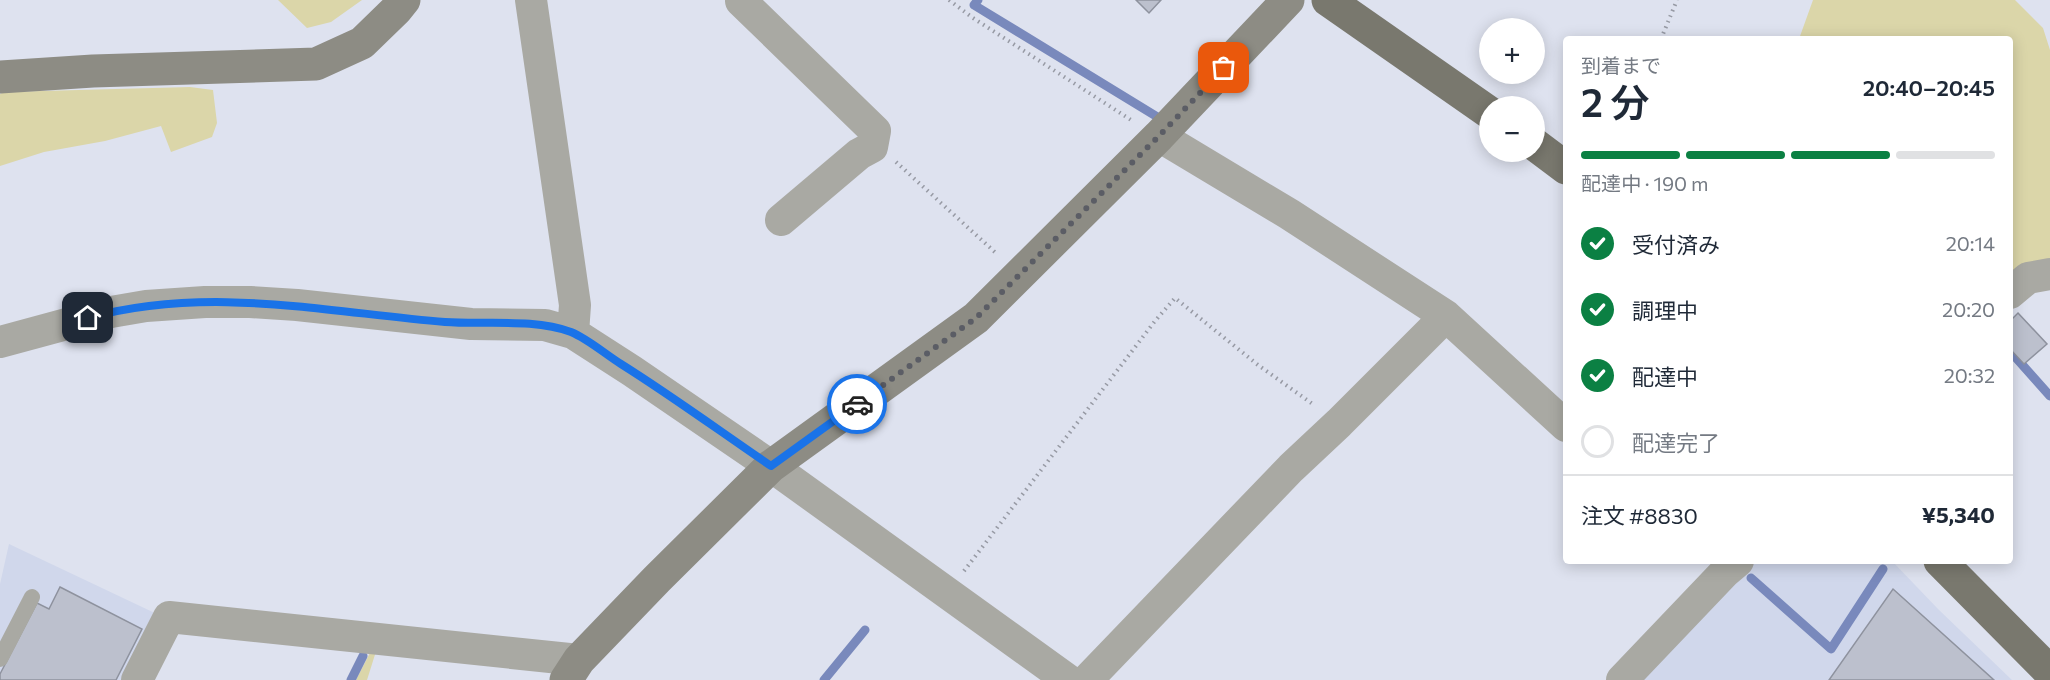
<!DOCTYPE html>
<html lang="ja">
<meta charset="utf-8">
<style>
:root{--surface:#fff;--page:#f2f2f3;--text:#1f2937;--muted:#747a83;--line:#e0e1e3;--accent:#0b8043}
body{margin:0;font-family:Commissioner,"Noto Sans JP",sans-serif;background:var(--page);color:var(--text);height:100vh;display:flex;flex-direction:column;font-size:22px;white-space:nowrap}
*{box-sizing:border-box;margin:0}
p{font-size:20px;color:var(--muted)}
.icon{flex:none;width:33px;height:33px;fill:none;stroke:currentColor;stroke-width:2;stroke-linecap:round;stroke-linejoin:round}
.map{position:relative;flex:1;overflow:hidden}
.drawer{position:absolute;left:1563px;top:36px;width:450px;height:528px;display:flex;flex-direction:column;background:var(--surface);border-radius:6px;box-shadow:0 3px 15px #0003}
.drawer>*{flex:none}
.fabs{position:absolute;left:1479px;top:18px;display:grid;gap:12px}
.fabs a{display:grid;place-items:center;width:66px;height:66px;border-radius:50%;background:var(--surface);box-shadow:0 3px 15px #0003;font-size:30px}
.pin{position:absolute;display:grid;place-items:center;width:51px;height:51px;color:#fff;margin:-26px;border-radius:12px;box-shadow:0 3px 9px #0006}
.courier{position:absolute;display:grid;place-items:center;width:60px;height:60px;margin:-30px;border:4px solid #1a73e8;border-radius:50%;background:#fff;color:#222;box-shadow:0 2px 8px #0007}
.head em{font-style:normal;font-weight:600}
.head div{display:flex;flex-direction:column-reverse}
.head{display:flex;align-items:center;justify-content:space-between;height:102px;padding:0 18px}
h1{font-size:39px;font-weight:600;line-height:45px}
.bar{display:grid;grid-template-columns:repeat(4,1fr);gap:9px 6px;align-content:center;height:72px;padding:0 18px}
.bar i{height:8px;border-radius:4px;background:var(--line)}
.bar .active{background:var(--accent)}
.bar p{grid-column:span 4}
.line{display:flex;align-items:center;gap:15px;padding:0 18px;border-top:2px solid var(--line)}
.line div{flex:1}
ol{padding:0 18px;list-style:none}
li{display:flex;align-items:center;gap:18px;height:66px}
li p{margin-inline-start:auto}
li .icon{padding:6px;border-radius:50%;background:var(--accent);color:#fff;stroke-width:4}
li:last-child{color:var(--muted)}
li i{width:33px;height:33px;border:3px solid var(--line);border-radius:50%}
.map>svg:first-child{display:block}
.built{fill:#d0d7eb}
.green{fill:#dbd6a9}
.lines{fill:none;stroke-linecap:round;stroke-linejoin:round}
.stream{stroke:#7989bc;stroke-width:9}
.building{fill:#bcc0cd;stroke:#8e929e;stroke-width:1.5}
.path{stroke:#979aa4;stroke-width:4;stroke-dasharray:1.5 4.5;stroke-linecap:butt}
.lane{stroke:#a9a9a3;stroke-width:16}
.street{stroke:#a9a9a3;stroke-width:32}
.secondary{stroke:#8d8c84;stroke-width:33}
.primary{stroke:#79786e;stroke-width:33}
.done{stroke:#5b5d65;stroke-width:6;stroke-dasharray:0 10.8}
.route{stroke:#1a73e8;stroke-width:8}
</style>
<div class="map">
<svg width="2050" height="680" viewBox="0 0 2050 680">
<rect width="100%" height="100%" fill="#dee2ef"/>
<path class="built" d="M 9,544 L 159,615 L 126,680 L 0,680 L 0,584 Z
M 1755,561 L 1892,561 L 1939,610 L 2012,680 L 1634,680 L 1740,570 Z"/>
<path class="green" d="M 278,0 L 362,0 L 331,22 L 307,28 Z
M 1813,0 L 2015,0 L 2043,28 L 2050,50 L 2050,261 L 2010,275 L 2010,39 L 1799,39 Z
M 190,87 L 213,90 L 217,123 L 212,137 L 171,152 L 161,126 L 105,141 L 44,152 L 0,166 L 0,94 L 4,92 Z
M 374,645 L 378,645 L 367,680 L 356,680 Z"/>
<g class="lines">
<path class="stream" d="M 978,0 L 974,5 L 1164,121
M 2010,351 L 2050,396
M 1751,578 L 1831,649 L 1883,569
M 351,680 L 363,656
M 824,680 L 865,630"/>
</g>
<path class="building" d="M 1136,0 L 1161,0 L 1149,13 Z
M 2018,313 L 2047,344 L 2024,364 L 2010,349 L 2010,321 Z
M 60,587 L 142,629 L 116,680 L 0,680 L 0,674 L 37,603 L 49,609 Z
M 1893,589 L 1994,680 L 1829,680 Z"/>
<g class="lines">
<path class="path" d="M 949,0 L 973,18 L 1131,120
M 1661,39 L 1677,0
M 896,162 L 997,254
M 964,571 L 1155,321 L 1175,298 L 1258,365 L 1314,405"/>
<path class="lane" d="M 0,659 L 32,597"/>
<path class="street" d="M 531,0 L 575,305 L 573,333
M 741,1 L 875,131 L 872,147 L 859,154 L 781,220
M 1159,136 L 1289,214 L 1446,316 L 1566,426
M 2010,293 L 2028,278 L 2050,274
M 0,342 L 111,312 L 146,306 L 205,302 L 250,302 L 297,305 L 471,324 L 545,325 L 573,333 L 632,371 L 771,466 L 1068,680
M 137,680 L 169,617 L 579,660
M 1087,680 L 1291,468 L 1339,423 L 1446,316
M 1622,680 L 1725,572 L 1738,561"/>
<path class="secondary" d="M 0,77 L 93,71 L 316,64 L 362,43 L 396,10 L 404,0
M 566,680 L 579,660 L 657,579 L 771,466 L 976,318 L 1159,136 L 1288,0"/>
<path class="primary" d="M 1328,0 L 1490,113
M 1534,144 L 1566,168
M 1940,561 L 2050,672"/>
</g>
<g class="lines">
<path class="done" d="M 857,404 L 976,318 L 1159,136 L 1224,68"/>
<path class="route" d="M 88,318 C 208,285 325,312 445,322 C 485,325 533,318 571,332 C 588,339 605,354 621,364 C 672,396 721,432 771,466 L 857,404"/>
</g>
</svg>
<div class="fabs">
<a>+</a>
<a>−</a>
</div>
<div class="pin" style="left:1224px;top:68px;background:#ea580c"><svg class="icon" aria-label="bag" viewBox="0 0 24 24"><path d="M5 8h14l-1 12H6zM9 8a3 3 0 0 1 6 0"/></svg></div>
<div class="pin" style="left:88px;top:318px;background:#1f2937"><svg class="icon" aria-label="home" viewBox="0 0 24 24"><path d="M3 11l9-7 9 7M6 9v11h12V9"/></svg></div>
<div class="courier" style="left:857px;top:404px"><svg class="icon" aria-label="car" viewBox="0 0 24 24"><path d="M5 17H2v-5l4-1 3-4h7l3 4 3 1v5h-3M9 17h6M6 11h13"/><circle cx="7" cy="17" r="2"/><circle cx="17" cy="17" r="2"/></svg></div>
<section class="drawer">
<div class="head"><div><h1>2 分</h1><p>到着まで</p></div><em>20:40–20:45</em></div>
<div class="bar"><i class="active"></i><i class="active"></i><i class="active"></i><i></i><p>配達中 · 190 m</p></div>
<ol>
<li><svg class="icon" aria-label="check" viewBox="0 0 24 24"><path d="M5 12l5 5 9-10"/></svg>受付済み<p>20:14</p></li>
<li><svg class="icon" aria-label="check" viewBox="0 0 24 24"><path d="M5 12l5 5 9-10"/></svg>調理中<p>20:20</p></li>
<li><svg class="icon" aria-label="check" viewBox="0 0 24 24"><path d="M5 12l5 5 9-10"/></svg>配達中<p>20:32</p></li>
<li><i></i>配達完了</li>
</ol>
<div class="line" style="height:78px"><div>注文 #8830</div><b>¥5,340</b></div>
</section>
</div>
